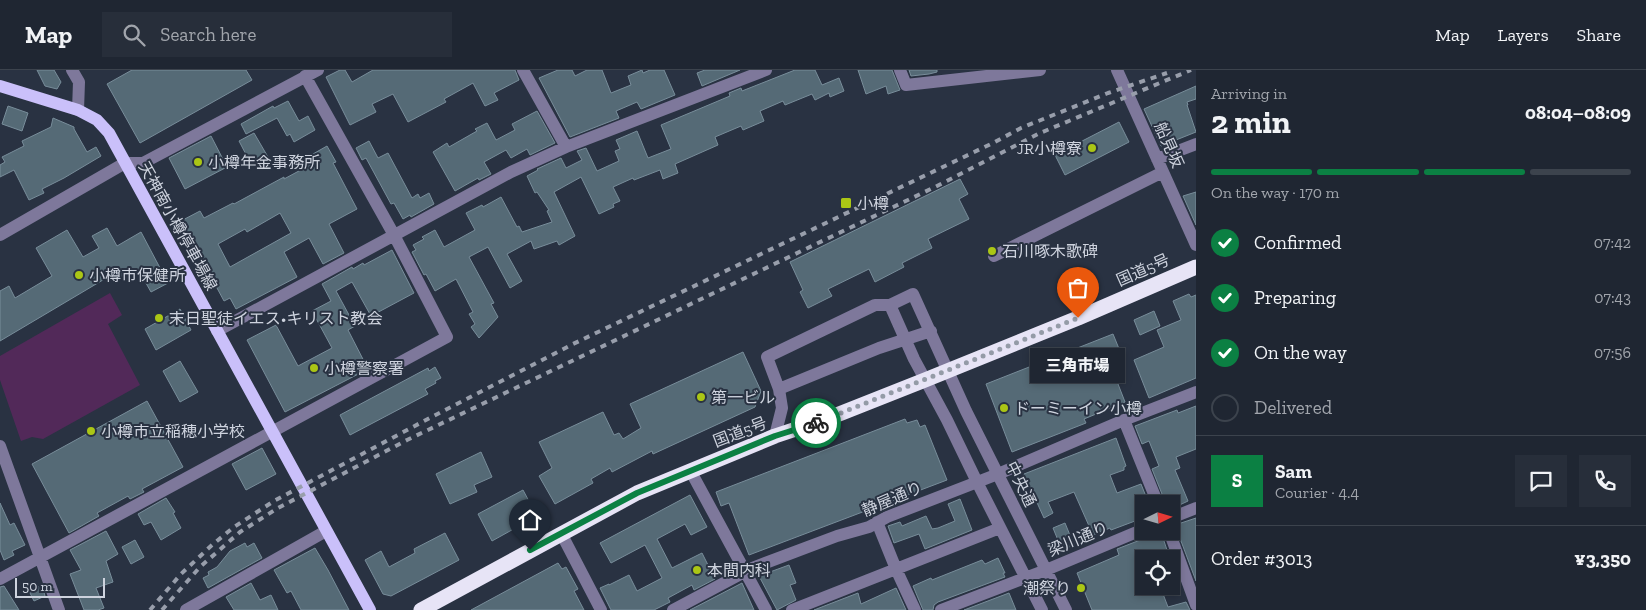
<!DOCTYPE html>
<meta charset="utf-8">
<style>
:root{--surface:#1f2632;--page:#272e3a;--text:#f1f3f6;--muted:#a1a5ac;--line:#3c434d;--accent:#0b8043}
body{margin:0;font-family:"Zilla Slab","Noto Sans JP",serif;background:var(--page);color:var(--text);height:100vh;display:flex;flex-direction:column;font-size:19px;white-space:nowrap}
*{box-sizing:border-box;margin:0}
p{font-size:16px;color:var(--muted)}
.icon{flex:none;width:28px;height:28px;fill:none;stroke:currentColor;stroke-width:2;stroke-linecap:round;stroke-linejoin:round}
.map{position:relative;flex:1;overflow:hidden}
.drawer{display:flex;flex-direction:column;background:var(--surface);width:450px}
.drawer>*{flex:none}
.needle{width:32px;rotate:85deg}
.controls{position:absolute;left:1135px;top:425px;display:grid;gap:10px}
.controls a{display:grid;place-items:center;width:45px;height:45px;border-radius:0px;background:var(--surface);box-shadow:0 2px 8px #0003,0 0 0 1px var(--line);font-size:25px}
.scale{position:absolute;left:15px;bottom:12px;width:90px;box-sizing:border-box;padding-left:5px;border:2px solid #ced3de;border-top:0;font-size:14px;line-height:18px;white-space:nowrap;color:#ced3de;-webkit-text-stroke:4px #293242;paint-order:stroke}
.pin{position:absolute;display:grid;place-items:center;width:42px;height:42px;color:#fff;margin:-51px -21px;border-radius:50% 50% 50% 0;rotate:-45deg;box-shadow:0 0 5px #0007}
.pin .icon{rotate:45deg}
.courier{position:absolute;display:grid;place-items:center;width:50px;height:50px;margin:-25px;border:4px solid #0b8043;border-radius:50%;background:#fff;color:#222;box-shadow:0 1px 6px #0007}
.bubble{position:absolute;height:35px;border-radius:0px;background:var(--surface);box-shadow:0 2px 8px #0003,0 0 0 1px var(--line);font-size:16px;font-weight:800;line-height:35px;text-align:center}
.overview em{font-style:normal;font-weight:800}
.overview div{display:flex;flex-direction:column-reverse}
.overview{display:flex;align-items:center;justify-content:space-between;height:85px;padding:0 15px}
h1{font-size:32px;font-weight:800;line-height:38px}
.bar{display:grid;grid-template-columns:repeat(4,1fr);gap:8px 5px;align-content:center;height:60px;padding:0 15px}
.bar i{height:6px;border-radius:4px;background:var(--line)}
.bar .selected{background:var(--accent)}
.bar p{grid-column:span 4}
.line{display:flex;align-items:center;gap:12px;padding:0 15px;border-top:1px solid var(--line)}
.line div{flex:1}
.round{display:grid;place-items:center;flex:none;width:52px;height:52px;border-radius:0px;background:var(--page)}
ol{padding:0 15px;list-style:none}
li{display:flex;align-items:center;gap:15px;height:55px}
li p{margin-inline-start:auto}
li .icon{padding:5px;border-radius:50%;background:var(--accent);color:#fff;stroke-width:4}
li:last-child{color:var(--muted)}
li i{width:28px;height:28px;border:2px solid var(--line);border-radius:50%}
header{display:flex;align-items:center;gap:30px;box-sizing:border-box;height:70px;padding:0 25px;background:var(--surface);border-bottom:1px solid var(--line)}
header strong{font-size:24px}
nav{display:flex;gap:28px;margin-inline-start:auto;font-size:18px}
.search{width:350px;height:45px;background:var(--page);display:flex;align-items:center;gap:12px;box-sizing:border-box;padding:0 18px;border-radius:0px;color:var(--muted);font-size:19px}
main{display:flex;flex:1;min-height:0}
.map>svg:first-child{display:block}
.green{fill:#522959}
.building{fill:#556a76;stroke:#788d9a;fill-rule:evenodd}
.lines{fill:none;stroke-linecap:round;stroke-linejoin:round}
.minor{stroke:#7e789b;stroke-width:12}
.major{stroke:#cac0fa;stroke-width:12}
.highway{stroke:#e7e4f6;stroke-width:15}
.rail{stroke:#989eab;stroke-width:4;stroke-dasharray:6 6;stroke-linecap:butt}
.done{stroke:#949ba7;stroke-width:5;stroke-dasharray:0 9}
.route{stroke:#0b8043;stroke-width:6}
.poi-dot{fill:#abc615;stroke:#293242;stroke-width:2}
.labels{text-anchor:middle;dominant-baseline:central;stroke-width:4;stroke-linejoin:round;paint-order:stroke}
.street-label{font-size:16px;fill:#ced3de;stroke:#293242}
.poi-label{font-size:16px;fill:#ced3de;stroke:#293242;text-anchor:start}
</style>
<header>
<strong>Map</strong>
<div class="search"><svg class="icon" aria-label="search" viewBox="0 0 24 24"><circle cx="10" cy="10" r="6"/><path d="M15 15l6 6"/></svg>Search here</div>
<nav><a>Map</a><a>Layers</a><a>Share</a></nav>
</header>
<main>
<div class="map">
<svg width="1196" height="540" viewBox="0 0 1196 540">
<rect width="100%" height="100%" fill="#293242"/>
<path class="green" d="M 110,223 L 122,245 L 108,254 L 140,315 L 43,369 L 32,367 L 21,371 L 0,310 L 0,286 Z"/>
<path class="building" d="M 37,0 L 54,0 L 61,12 L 57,19 L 45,16 Z
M 132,0 L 246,0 L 252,10 L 140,73 L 107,14 Z
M 340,0 L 345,0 L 352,12 L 373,0 L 515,0 L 519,10 L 494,23 L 498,30 L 485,36 L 473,13 L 444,29 L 446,32 L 408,52 L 393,24 L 372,34 L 376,42 L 350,55 L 326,7 Z
M 558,0 L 572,0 L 575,6 L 587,0 L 602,0 L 611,23 L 631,15 L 628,6 L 642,0 L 643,3 L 650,0 L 664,0 L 675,25 L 641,39 L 637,32 L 616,41 L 619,48 L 570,67 L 539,8 Z
M 705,0 L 740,0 L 702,16 L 697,3 Z
M 795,0 L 815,0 L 822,15 L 839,8 L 844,21 L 830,27 L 829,23 L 815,30 L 812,24 L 785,35 L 783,31 L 760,41 L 764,51 L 743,60 L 741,56 L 715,67 L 718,75 L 675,94 L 678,103 L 663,109 L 660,100 L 634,110 L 633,108 L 613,117 L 620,131 L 613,134 L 614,137 L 599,144 L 581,107 L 554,122 L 575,166 L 559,175 L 557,171 L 534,179 L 531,171 L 507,184 L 522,211 L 510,218 L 488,177 L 469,187 L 494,233 L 491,234 L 498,247 L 479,268 L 471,257 L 475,254 L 469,244 L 473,242 L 456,209 L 435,221 L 426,204 L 424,205 L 412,182 L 416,180 L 413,175 L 424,169 L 422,167 L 435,160 L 444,177 L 475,160 L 466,143 L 482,135 L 483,137 L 501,127 L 517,157 L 519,156 L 522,162 L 552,152 L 547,141 L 549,140 L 537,122 L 535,123 L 527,106 L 538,100 L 537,99 L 561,88 L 566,98 L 582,90 L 577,81 L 586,78 L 597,101 L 619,91 L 615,81 L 620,79 L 616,70 L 637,61 L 648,88 L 671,79 L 661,55 L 730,26 L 729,23 L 741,18 L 742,21 Z
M 858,0 L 892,0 L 900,20 L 888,24 L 886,16 L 866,24 Z
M 909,0 L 937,0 L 937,2 L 929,4 L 911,6 Z
M 1196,16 L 1196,29 L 1187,32 L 1188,35 L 1187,35 L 1196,62 L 1161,76 L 1144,39 Z
M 288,31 L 299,51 L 308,46 L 315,60 L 294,72 L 290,64 L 287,66 L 277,48 L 246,64 L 241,54 L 273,36 L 274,38 Z
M 8,36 L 28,43 L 22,61 L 2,54 Z
M 537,41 L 555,73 L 530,85 L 527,79 L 511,88 L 506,80 L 484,92 L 491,104 L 479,110 L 478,108 L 455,121 L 433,82 L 447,73 L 449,77 L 477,61 L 475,59 L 487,53 L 496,70 L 515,60 L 512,54 Z
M 53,48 L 74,57 L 74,59 L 87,82 L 96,77 L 101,86 L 64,108 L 42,119 L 44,123 L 29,130 L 14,100 L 0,107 L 0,95 L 5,92 L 2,87 L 24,76 L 22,71 L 51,57 Z
M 1119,52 L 1129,72 L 1065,105 L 1055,85 Z
M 254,63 L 268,87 L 252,96 L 239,71 Z
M 211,66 L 227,97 L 185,119 L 169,88 Z
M 369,71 L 378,88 L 388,83 L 412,128 L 418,124 L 420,128 L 429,123 L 434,134 L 411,147 L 410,145 L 403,149 L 394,133 L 391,134 L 366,88 L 362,90 L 356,78 Z
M 327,76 L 336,92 L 333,93 L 357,139 L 329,154 L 344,183 L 323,194 L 309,168 L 284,182 L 297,207 L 236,239 L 230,228 L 224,231 L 203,192 L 201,193 L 179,152 L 200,141 L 204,148 L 233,133 L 234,134 L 284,107 L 284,109 L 310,95 L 306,88 ZM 280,143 L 291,163 L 230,197 L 218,174 L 245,159 L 247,162 Z
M 960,109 L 968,124 L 959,129 L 969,149 L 928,169 L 932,178 L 902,193 L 904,197 L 875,212 L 869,199 L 828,219 L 832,226 L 808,238 L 800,222 L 803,220 L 790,192 Z
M 1196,122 L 1196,155 L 1183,126 Z
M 107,158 L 117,176 L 141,162 L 168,213 L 151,222 L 138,199 L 117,210 L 113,204 L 0,271 L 0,221 L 9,216 L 15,228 L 52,206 L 36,178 L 67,160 L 83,187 L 99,178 L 92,166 Z
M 392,180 L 414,223 L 371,246 L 352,212 L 336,221 L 355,256 L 348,260 L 368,299 L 285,342 L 247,270 L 276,255 L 298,296 L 332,278 L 312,241 L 331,231 L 322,214 L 352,197 L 353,199 L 363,193 L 364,195 Z
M 1189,224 L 1191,227 L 1196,225 L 1196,308 L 1149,328 L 1134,290 L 1164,277 L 1157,260 L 1181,250 L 1173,231 Z
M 180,239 L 191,260 L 156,280 L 145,259 Z
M 1154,241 L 1160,256 L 1140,265 L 1134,250 Z
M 1113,264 L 1124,291 L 1111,296 L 1125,332 L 1084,349 L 1086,353 L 1012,382 L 986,314 Z
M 743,282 L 761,321 L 755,337 L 653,384 L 652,381 L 612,402 L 610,398 L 591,409 L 593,413 L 555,434 L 539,406 L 552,398 L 539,372 L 603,342 L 614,365 L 619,363 L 623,369 L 641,358 L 630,334 Z
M 180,291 L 198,322 L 180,332 L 163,301 Z
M 435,297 L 441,308 L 435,311 L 436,313 L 425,319 L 428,324 L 350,365 L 340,345 L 428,298 L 429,301 Z
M 147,331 L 183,397 L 142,419 L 144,422 L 130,429 L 128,426 L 97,443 L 99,446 L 69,463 L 32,394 Z
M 1196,336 L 1196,379 L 1176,387 L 1180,398 L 1175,400 L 1188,431 L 1171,439 L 1171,434 L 1166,434 L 1152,399 L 1159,396 L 1149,371 L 1142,374 L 1135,356 L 1177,340 L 1178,343 Z
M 905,349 L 907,353 L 917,350 L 920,357 L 925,355 L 947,410 L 749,485 L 729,433 L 721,436 L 716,422 Z
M 1116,368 L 1126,396 L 1124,397 L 1124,400 L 1110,405 L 1117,423 L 1141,414 L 1149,434 L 1144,434 L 1144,451 L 1136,453 L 1135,451 L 1111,460 L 1110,458 L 1093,465 L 1074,422 L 1048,432 L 1053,443 L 1044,448 L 1024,404 Z
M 262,378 L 276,404 L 246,420 L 232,394 Z
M 481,382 L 492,407 L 474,415 L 477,422 L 450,434 L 436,404 Z
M 523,420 L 537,446 L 492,471 L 478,444 Z
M 690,425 L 707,457 L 691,465 L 685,454 L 657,469 L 672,498 L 702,483 L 715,509 L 694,520 L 692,515 L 668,528 L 670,532 L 654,540 L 611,540 L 600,518 L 609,514 L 609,515 L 629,505 L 637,521 L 662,508 L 645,475 L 611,493 L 600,473 Z
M 166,428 L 175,442 L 173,443 L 181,458 L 161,470 L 151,452 L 144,455 L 138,444 Z
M 960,429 L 972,460 L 925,479 L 919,464 L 894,473 L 888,456 L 900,452 L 902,456 L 926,446 L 932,459 L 938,458 L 955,451 L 948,434 Z
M 0,433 L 10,455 L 14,453 L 25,475 L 12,481 L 14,485 L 4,490 L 0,480 Z
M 1196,448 L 1196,511 L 1175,455 Z
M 1065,453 L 1074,475 L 1062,480 L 1053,458 Z
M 106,461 L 118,484 L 106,491 L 113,512 L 96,518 L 104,538 L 98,540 L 84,540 L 70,504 L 81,500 L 70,480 Z
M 1161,462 L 1170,489 L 1144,489 L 1144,516 L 1160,516 L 1168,537 L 1186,532 L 1190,540 L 1092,540 L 1077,503 L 1119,485 L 1117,479 Z
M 445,463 L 459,490 L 391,526 L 383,524 L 365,490 L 381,481 L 389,497 L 415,483 L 414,479 Z
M 135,470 L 144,487 L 131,494 L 122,477 Z
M 245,473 L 247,477 L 254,473 L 262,488 L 208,518 L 203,508 L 209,505 L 208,502 L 217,497 L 230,481 Z
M 315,478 L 328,500 L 349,540 L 301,540 L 291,521 L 287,523 L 274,500 Z
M 998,488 L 1005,503 L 1003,503 L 1005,507 L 938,532 L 934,535 L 933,540 L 923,540 L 913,516 L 931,508 L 932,510 L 982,490 L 985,494 Z
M 558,493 L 562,499 L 566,497 L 578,519 L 574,521 L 584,540 L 471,540 Z
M 789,495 L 796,513 L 790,515 L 796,530 L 777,540 L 759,506 Z
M 251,513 L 260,530 L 271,525 L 278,540 L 234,540 L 226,527 Z
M 742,513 L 754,540 L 690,540 Z
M 42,515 L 45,526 L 34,531 L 29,521 Z
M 4,516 L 19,540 L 0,540 L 0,517 Z
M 896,518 L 906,540 L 814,540 L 858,523 L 861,534 Z
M 1009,523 L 1016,540 L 964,540 Z"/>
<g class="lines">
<path class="minor" d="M 72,0 L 79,12 L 78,40
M 523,0 L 566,77
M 900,0 L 906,15 L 1040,0
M 1117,0 L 1196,175
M 1157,89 L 1196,74
M 0,165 L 125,93 L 143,93 L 318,0
M 994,186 L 1163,102
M 890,235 L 914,289 L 947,350 L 977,412 L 1042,540
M 217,261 L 511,102 L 566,77 L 766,0
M 779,319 L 879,278 L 931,261
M 1124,350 L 1158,434
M 775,366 L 782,338 L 779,319 L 767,287 L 875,235 L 890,235 L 913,224 L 966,341 L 1066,540
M 0,376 L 59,540
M 690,400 L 766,540
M 1171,448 L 1196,438
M 877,452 L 896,499 L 915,540
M 1169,461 L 1196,535
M 561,463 L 601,540
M 0,509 L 447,267 L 394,165 L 305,6
M 186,540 L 326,461
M 673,540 L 752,498 L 837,466 L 869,457 L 887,447 L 998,404 L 1124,350 L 1196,322
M 792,540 L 1000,458
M 941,540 L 1046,500 L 1144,459"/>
<path class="major" d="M 0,16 L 78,40 L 97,50 L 109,63 L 370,540"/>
<path class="highway" d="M 421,540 L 637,423 L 775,366 L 829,348 L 925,310 L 1078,248 L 1196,197"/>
<path class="rail" d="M 150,540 L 181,504 L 212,475 L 234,457 L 274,431 L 424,351 L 573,274 L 993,73 L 1021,58 L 1108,23 L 1167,3
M 162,540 L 200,497 L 240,462 L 278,438 L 407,370 L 935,117 L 1040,63 L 1191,0"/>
</g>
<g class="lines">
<path class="done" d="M 816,353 L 1078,248"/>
<path class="route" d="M 530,480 L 637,423 L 775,366 L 816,353"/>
</g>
<g class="poi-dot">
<circle cx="1092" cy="78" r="5"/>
<circle cx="198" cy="92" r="5"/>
<rect x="840" y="127" width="12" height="12" rx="2.5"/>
<circle cx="992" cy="181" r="5"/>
<circle cx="79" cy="205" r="5"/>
<circle cx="159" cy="248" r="5"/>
<circle cx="314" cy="298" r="5"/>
<circle cx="701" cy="327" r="5"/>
<circle cx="1004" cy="338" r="5"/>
<circle cx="91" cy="361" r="5"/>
<circle cx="697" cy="500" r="5"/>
<circle cx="1081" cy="518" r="5"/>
</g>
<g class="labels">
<g class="street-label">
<text transform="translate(1169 75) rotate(66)">船見坂</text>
<text transform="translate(178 156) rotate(61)">天神南小樽停車場線</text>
<text transform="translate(1143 200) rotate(-24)">国道5号</text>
<text transform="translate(740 362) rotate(-21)">国道5号</text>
<text transform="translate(1021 414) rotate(64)">中央通</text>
<text transform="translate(892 429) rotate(-23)">静屋通り</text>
<text transform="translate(1078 469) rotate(-23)">梁川通り</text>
</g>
<g class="poi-label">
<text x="1082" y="78" text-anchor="end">JR小樽寮</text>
<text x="208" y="92">小樽年金事務所</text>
<text x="857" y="133">小樽</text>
<text x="1002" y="181">石川啄木歌碑</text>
<text x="89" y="205">小樽市保健所</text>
<text x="169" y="248">末日聖徒イエス•キリスト教会</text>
<text x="324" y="298">小樽警察署</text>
<text x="711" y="327">第一ビル</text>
<text x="1014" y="338">ドーミーイン小樽</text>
<text x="101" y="361">小樽市立稲穂小学校</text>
<text x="707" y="500">本間内科</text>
<text x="1071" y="518" text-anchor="end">潮祭り</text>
</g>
</g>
</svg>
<div class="controls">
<a><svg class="needle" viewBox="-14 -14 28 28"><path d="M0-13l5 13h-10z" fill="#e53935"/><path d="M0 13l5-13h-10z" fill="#a1a5ac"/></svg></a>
<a><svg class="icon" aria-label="locate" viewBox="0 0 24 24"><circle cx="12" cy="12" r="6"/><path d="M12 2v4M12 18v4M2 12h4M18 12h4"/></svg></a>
</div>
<div class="scale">50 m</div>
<div class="pin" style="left:1078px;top:248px;background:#ea580c"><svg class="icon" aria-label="bag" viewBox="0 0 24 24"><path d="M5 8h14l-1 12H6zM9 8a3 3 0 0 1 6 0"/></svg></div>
<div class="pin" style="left:530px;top:480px;background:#1f2937"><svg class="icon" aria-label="home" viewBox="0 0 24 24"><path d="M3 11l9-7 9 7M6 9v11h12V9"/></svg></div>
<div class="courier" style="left:816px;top:353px"><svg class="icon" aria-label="bike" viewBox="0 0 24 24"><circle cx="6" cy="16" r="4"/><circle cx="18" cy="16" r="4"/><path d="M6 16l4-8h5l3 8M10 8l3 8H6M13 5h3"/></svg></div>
<div class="bubble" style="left:1030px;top:278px;width:95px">三角市場</div>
</div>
<section class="drawer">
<div class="overview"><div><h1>2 min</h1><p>Arriving in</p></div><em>08:04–08:09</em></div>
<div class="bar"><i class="selected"></i><i class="selected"></i><i class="selected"></i><i></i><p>On the way · 170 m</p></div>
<ol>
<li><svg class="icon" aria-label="check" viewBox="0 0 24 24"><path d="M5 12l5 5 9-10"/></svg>Confirmed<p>07:42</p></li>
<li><svg class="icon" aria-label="check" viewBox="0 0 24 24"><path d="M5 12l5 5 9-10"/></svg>Preparing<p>07:43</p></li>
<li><svg class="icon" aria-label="check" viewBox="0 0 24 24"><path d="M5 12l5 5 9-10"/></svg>On the way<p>07:56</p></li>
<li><i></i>Delivered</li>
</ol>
<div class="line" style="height:90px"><b class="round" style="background:var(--accent);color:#fff">S</b><div><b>Sam</b><p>Courier · 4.4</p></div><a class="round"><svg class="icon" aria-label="chat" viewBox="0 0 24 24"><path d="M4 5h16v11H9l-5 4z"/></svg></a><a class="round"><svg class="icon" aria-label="phone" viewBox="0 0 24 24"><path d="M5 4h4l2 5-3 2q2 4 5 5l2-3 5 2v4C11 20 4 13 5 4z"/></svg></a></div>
<div class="line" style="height:65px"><div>Order #3013</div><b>¥3,350</b></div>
</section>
</main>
